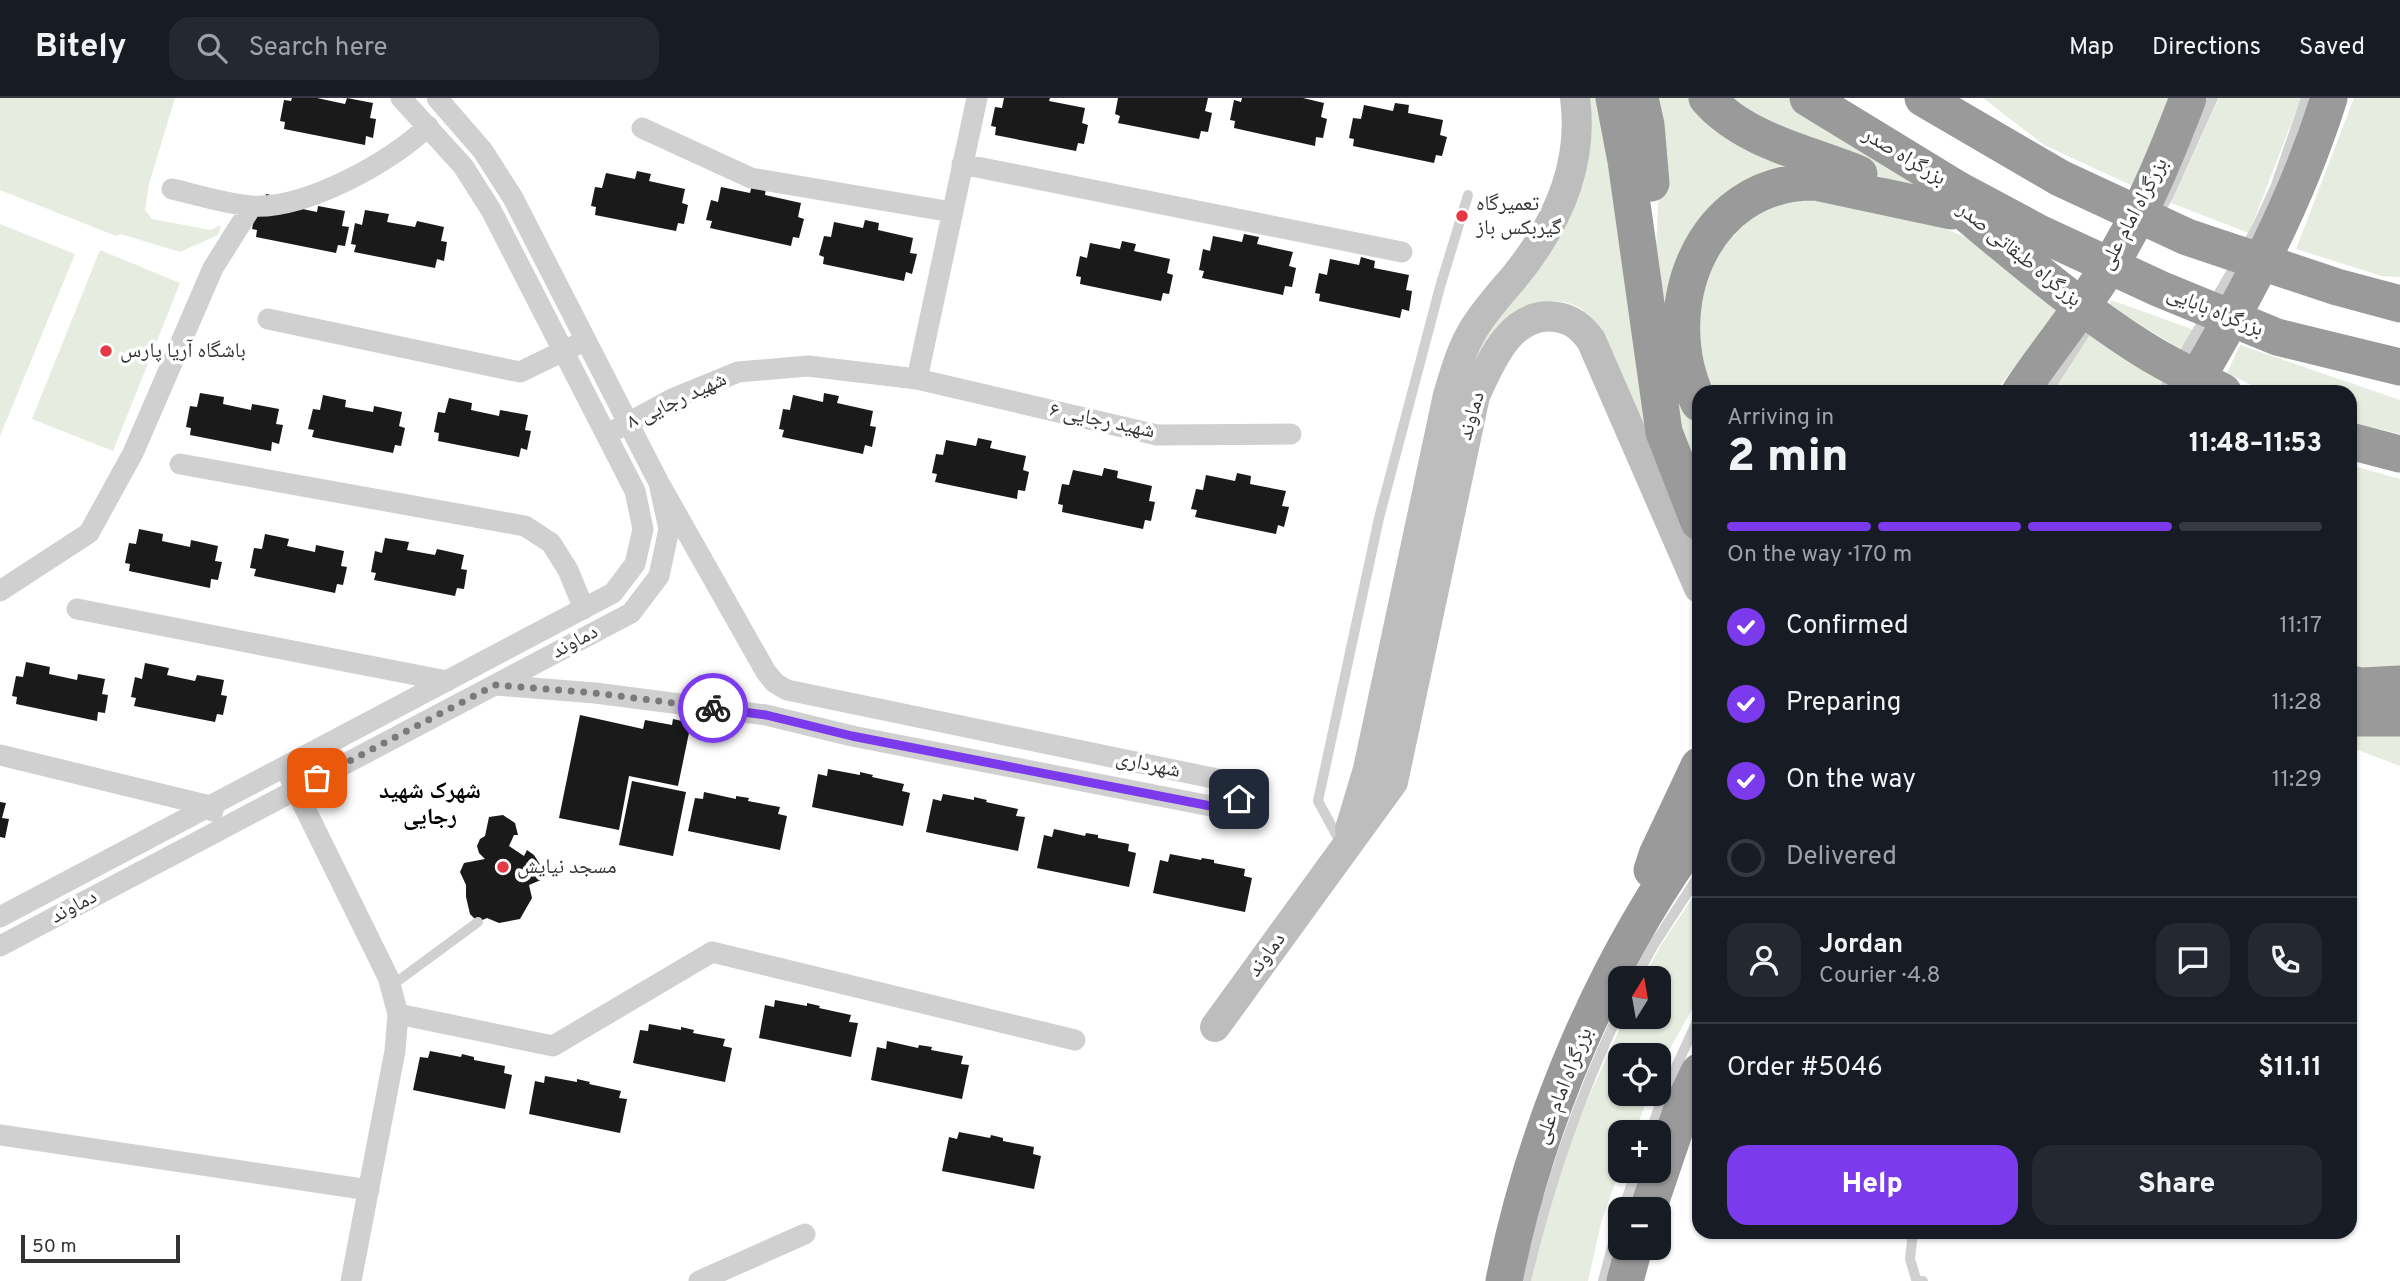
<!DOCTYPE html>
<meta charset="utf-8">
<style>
:root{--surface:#171b24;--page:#242831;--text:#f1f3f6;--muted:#9ea1a6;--line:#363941;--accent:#7c3aed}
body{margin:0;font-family:Overpass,"Noto Naskh Arabic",sans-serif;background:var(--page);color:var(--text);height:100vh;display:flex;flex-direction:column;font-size:26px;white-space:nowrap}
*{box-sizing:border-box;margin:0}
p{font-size:23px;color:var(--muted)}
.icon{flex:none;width:38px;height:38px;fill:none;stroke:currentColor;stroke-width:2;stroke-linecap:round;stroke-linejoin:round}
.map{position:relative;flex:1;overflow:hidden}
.side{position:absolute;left:1692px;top:287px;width:665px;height:854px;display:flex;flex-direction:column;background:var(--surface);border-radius:21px;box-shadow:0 2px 5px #0004}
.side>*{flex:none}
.needle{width:46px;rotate:11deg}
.buttons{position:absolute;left:1608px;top:868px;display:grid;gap:14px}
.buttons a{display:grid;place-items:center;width:63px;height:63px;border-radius:14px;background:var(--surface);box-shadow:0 2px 5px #0004;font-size:35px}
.scale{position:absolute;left:21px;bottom:18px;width:159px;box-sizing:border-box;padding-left:7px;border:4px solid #333;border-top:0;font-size:19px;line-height:24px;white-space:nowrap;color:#333;-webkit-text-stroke:5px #fff;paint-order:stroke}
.pin{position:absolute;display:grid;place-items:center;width:60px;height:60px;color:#fff;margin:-30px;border-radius:14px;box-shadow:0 4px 10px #0006}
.courier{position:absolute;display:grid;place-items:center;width:70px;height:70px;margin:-35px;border:5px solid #7c3aed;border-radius:50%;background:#fff;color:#222;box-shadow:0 2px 9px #0007}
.overview em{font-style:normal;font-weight:800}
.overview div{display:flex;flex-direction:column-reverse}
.overview{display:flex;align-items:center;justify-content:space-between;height:119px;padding:0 35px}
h1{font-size:46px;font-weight:800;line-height:52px}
.bar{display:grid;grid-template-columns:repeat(4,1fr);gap:10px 7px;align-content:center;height:84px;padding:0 35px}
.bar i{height:9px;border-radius:5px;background:var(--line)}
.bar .current{background:var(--accent)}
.bar p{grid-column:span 4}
.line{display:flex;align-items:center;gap:18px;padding:0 35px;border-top:2px solid var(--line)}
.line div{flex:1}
.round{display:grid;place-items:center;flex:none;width:74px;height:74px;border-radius:21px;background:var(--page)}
ol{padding:0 35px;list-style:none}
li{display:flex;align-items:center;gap:21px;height:77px}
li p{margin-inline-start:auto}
li .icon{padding:7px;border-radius:50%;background:var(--accent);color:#fff;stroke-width:4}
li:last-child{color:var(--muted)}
li i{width:38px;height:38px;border:4px solid var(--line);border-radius:50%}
.primary-button{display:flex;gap:14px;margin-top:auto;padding:14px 35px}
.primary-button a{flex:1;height:80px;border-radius:21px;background:var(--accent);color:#fff;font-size:28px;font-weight:800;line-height:80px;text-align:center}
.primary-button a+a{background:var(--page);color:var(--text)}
header{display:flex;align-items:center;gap:42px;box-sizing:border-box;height:98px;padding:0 35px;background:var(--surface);border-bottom:2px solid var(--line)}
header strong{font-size:33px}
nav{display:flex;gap:38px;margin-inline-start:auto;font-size:24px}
.search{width:490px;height:63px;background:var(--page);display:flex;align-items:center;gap:18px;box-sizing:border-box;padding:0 24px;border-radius:21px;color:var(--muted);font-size:26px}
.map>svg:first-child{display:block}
.green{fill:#e6ecdf}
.building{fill:#1a1a1a}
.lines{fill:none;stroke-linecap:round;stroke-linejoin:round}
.lane{stroke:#d0d0d0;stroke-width:10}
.street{stroke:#d0d0d0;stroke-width:21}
.secondary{stroke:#bdbdbd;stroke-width:30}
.highway{stroke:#9a9a9a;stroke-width:37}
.done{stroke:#7a7a7a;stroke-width:7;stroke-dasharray:0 12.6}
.route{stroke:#7c3aed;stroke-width:9}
.poi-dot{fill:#e63946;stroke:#fff;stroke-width:2.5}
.labels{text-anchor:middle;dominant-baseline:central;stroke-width:7;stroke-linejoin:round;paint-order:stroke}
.street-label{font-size:21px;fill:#333;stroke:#fff}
.poi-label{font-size:21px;fill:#333;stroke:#fff;text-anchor:start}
.neighbourhood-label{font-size:23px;font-weight:bold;fill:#000;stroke:#fff}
</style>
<header>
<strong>Bitely</strong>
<div class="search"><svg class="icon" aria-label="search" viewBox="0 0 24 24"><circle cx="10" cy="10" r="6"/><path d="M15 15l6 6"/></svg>Search here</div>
<nav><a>Map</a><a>Directions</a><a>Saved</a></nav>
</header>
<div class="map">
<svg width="2400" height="1183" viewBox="0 0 2400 1183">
<rect width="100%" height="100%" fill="#fff"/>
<path class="green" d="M 0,0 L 175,0 L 149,86 L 145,112 L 152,121 L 211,132 L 221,127 L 218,137 L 180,154 L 121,136 L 116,138 L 0,92 Z
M 1582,0 L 1608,0 L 1672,379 L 1699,443 L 1699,464 L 1590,218 C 1569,198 1544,201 1521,214 L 1413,496 L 1474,247 L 1539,158 Z
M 1649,0 L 1695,0 L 1835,80 L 1693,149 L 1699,321 L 1699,388 L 1662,265 L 1654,198 L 1659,86 Z
M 1717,0 L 1790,0 L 1885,61 L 1927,97 L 1751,26 Z
M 1983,0 L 2169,0 L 2133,88 L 2044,47 Z
M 2219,0 L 2301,0 L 2249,135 L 2171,105 Z
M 2354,0 L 2400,0 L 2400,179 L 2382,178 L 2296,151 Z
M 1785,97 L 1883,105 L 1994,151 L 2063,208 L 2036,245 L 1994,294 L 1703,294 L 1690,239 L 1717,142 Z
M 0,126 L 75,156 L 0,338 Z
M 100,152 L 180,185 L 113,353 L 32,321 Z
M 2111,202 L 2197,233 L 2183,253 L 2109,207 Z
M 2093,231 L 2166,277 L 2155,294 L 2052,294 Z
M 2240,247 L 2400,302 L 2400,336 L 2350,324 L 2350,294 L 2266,294 L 2227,275 Z
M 2350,367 L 2400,381 L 2400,574 L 2350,575 Z
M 2350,630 L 2400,632 L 2400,668 L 2350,649 Z
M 1699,790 L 1699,899 L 1659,970 L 1659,957 L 1620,957 L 1620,996 L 1649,996 L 1635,1034 L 1620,1034 L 1620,1072 L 1602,1121 L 1588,1183 L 1522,1183 L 1533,1122 L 1625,919 L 1659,919 L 1659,880 L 1643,880 L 1661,847 Z"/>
<path class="building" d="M 292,0 L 317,0 L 345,6 L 347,0 L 373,5 L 370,20 L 376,21 L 373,40 L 366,38 L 365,47 L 284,31 L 285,24 L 280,23 L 284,2 L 291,3 Z
M 1004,0 L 1050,0 L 1049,3 L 1085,10 L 1082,25 L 1088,27 L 1084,46 L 1078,45 L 1076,53 L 995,37 L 996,29 L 991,28 L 995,9 L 1002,10 Z
M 1118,0 L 1208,0 L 1205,13 L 1212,15 L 1208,34 L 1201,33 L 1199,41 L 1118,25 L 1120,18 L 1115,16 Z
M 1242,0 L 1303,0 L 1324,5 L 1321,19 L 1327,21 L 1323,40 L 1316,39 L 1315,48 L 1234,30 L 1235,23 L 1230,22 L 1234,2 L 1241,4 Z
M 1395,5 L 1409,7 L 1408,15 L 1443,22 L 1440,37 L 1447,39 L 1442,58 L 1436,57 L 1434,65 L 1353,48 L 1354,41 L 1349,40 L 1353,20 L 1361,21 L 1364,7 L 1393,13 Z
M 637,73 L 651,76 L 649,83 L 685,91 L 682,105 L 688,107 L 684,126 L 678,125 L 676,133 L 595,117 L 596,109 L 591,108 L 595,89 L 602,90 L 606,75 L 635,81 Z
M 752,87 L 766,90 L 765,97 L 801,105 L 798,119 L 804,121 L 799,140 L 793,139 L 791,148 L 710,130 L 712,123 L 706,122 L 711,102 L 718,104 L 721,89 L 750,95 Z
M 266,96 L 290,101 L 288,108 L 317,114 L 318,108 L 345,113 L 342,128 L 349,129 L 345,148 L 338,147 L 336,155 L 256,139 L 257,132 L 252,131 L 256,110 L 263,112 Z
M 365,112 L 389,116 L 387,124 L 415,129 L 417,123 L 444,129 L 441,143 L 447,144 L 444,163 L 437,161 L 435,170 L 354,154 L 356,147 L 351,146 L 355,125 L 362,127 Z
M 865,122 L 879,125 L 878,132 L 913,140 L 910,155 L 917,156 L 912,176 L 906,174 L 904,183 L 823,166 L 824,159 L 819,157 L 824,138 L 831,139 L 834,124 L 863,130 Z
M 1244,136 L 1259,139 L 1257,146 L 1293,154 L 1289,168 L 1296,170 L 1292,189 L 1285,188 L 1283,197 L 1202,180 L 1204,173 L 1199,172 L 1203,151 L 1210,153 L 1213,138 L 1242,144 Z
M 1122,143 L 1136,146 L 1134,153 L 1170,161 L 1167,175 L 1173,177 L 1169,196 L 1163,195 L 1161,203 L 1080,186 L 1081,179 L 1076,178 L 1080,158 L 1087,160 L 1090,145 L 1120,151 Z
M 1361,159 L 1375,163 L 1374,170 L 1409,177 L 1406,192 L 1412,193 L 1409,213 L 1402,211 L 1400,220 L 1319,203 L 1320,196 L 1315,195 L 1319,175 L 1327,177 L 1330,161 L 1359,167 Z
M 200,295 L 224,299 L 223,306 L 251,312 L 252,306 L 279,311 L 276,326 L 283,327 L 279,346 L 272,344 L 271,353 L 190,337 L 191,330 L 186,329 L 190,308 L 197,309 Z
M 824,295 L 839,298 L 837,305 L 873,313 L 870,328 L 876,329 L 872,349 L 865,347 L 863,356 L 782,339 L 784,332 L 779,331 L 783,311 L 790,312 L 793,297 L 823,304 Z
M 323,297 L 346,302 L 345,309 L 373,314 L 374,308 L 402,314 L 399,328 L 405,330 L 401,348 L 395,347 L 393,355 L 312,339 L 314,332 L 308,331 L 313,311 L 320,312 Z
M 449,300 L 472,305 L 471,312 L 499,318 L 500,312 L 528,317 L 525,332 L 531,333 L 527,352 L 521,350 L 519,359 L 438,343 L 439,335 L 434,334 L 438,314 L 445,315 Z
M 978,340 L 992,343 L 990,350 L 1026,358 L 1023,372 L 1029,374 L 1025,393 L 1018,392 L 1017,401 L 935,384 L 937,376 L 932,375 L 936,356 L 943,357 L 946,342 L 976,348 Z
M 1104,370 L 1118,373 L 1117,380 L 1152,388 L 1149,403 L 1155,404 L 1151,423 L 1145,422 L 1143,431 L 1062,414 L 1063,407 L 1058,406 L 1062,386 L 1069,387 L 1073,372 L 1102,378 Z
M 1237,375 L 1251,378 L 1250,386 L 1286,393 L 1282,408 L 1289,409 L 1284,429 L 1278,427 L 1276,436 L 1195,419 L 1197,412 L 1191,411 L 1196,391 L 1203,392 L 1206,377 L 1235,383 Z
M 139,431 L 163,436 L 162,443 L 190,449 L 191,442 L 218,448 L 215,463 L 222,464 L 218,482 L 211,481 L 210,490 L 129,473 L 130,466 L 125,465 L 129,445 L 136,446 Z
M 265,436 L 289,441 L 287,448 L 315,454 L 316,447 L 344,453 L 341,468 L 347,469 L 343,487 L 337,486 L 335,495 L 254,478 L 256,471 L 250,470 L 254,450 L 262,451 Z
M 385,440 L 409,444 L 407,452 L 435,457 L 437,451 L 464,457 L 461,471 L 467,472 L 464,491 L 457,490 L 455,498 L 374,482 L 376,475 L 371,474 L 375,453 L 382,455 Z
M 26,564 L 50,569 L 49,576 L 77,582 L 78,576 L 105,581 L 102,596 L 108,597 L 105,615 L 98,614 L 97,623 L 16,606 L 17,599 L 12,598 L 16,578 L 23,579 Z
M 145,565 L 169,570 L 167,577 L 195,583 L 197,577 L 224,582 L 221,597 L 227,598 L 223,617 L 217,616 L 215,624 L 134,608 L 136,600 L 131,599 L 135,579 L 142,581 Z
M 580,617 L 643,631 L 645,622 L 672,627 L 673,621 L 691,625 L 678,688 L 629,678 L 619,732 L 559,720 Z
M 828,671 L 860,677 L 860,674 L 873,677 L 872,679 L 904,686 L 902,693 L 910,695 L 903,728 L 812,709 L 818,676 L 827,678 Z
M 632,683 L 686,694 L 673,758 L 619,747 Z
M 704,694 L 736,701 L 736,698 L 749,700 L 748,703 L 780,709 L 778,716 L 787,718 L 780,752 L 688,733 L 695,700 L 703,701 Z
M 943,696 L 974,702 L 974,699 L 987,702 L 986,704 L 1018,711 L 1016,718 L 1025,719 L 1018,753 L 926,734 L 933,701 L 941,703 Z
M 0,704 L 6,705 L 2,720 L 9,721 L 5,740 L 0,739 Z
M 503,717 L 515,725 L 518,737 L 514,737 L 509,748 L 524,758 L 527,752 L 534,757 L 548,779 L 529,787 L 532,800 L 520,821 L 499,825 L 487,820 L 478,824 L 470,816 L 466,799 L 466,787 L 460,774 L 464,765 L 485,761 L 479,755 L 477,748 L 480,741 L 485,738 L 489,719 Z
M 1054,731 L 1085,738 L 1086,735 L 1098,737 L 1098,740 L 1129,746 L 1128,753 L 1136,755 L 1129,789 L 1037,770 L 1044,737 L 1052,739 Z
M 1170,756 L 1201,762 L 1202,760 L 1214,762 L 1214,765 L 1245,771 L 1244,778 L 1252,780 L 1245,814 L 1153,795 L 1160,762 L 1168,764 Z
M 775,902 L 807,908 L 807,905 L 820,908 L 819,910 L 851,917 L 849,924 L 858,925 L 851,959 L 759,940 L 765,907 L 774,909 Z
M 649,926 L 681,932 L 681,929 L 694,932 L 693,935 L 725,941 L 723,948 L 732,950 L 725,984 L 633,965 L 640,932 L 648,933 Z
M 887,943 L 918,950 L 919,947 L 932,949 L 931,952 L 963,958 L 961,966 L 969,967 L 962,1001 L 871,982 L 877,949 L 886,951 Z
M 430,953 L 461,959 L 462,956 L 474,959 L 474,962 L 505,968 L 504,975 L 512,977 L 505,1011 L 413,992 L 420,959 L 428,960 Z
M 545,978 L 577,984 L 577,981 L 590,984 L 589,986 L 621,993 L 619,1000 L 627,1001 L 620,1035 L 529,1016 L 535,983 L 544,985 Z
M 959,1034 L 990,1040 L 991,1037 L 1003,1040 L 1003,1043 L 1034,1049 L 1033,1056 L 1041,1058 L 1034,1091 L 942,1073 L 949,1039 L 957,1041 Z"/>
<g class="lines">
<path class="lane" d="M 2157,118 L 2169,97 L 2213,0
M 2047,294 L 2092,224
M 2162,294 L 2256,131 L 2276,87 L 2306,0
M 1343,749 L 1318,703 L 1379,420 L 1440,189 L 1468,97
M 1636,880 L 1653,848 L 1699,777
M 391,888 L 478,824
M 1650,1034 L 1665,993 L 1699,919
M 1623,1111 L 1636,1073
M 1913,1134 L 1910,1161 L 1916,1181 L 1923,1183
M 1526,1183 C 1548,1089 1579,999 1620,913
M 1603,1183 L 1620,1119"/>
<path class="street" d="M 642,30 L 751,80 L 952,114
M 962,66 L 1402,154
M 172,91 C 198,97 225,106 251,108 C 304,112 392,64 428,28
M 268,221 L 520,274 L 576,247
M 917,281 L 977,0
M 617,331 L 672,301 L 738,274 L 808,268 L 917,281 L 1157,337 L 1291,336
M 180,366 L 525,428 L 551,445 L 568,472 L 584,511
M 0,493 L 89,435 L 133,355 L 213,170 L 252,108
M 77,511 L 447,583
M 495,587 L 595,595 L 766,617 L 852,638 L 1226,711 L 1233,710 L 1238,704 L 1239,695 L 1232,684 L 787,592 L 775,585 L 766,574 L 659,385
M 0,657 L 210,708 L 213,713
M 290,680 L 388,879 L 398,916 L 395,953 L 351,1183
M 0,819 L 613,495 L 635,466 L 643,431 L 635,393 L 491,112 L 463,68 L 401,0
M 0,848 L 631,515 L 659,478 L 669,431 L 659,385 L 513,100 L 483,53 L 437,0
M 398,916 L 553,948 L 712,854 L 1075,942
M 0,1037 L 369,1092
M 699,1183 L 805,1136"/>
<path class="secondary" d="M 1350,731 L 1368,671 L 1448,297 C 1455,274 1461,252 1473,232 C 1485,212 1501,195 1516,177 C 1557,126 1584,66 1575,0
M 1215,929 L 1393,684 L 1475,298 C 1490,265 1511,212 1556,219 C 1572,221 1581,229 1591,242 L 1699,490"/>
<path class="highway" d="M 1614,0 L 1626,63 L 1664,334 L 1699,424
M 1640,0 L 1646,27 L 1651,85
M 1707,0 C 1744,43 1808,55 1859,76
M 1808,0 L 1957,91 L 2039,135 L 2160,191 L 2277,239 L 2400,269
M 1923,0 L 2060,80 L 2187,139 L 2337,189 L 2400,206
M 1961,111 C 2020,160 2078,210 2143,251 C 2168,267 2196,280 2223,294
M 2020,294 C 2052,246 2090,202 2119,152 C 2147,104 2168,52 2188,0
M 2189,294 C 2246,197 2295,108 2329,0
M 1699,305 C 1653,212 1701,83 1815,84 L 1951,113
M 2350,343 L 2400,356
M 2350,586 L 2362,588 L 2400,586
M 2350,620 L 2400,620
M 1652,772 L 1657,757 L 1699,668
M 1648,1111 L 1684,1005 L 1699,974
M 1504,1183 C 1535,1026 1604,863 1699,733
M 1625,1183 L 1634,1150"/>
</g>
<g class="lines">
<path class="done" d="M 317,680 L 495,587 L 595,595 L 713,610"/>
<path class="route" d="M 713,610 L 766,617 L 852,638 L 1226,711 L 1233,710 L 1239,701"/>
</g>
<g class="poi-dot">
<circle cx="1462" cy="118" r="7"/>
<circle cx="106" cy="253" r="7"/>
<circle cx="503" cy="769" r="7"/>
</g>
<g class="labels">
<g class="street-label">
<text transform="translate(1904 59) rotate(31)">بزرگراه صدر</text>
<text transform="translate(2134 116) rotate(-62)">بزرگراه امام علی</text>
<text transform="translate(2019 157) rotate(39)">بزرگراه طبقاتی صدر</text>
<text transform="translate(2215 214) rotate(22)">بزرگراه بابایی</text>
<text transform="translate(677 303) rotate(-25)">شهید رجایی ۸</text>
<text transform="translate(1472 318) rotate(-74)">دماوند</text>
<text transform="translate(1102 323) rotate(12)">شهید رجایی ۶</text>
<text transform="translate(575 544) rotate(-28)">دماوند</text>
<text transform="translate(1148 667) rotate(12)">شهرداری</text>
<text transform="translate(74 809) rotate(-28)">دماوند</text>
<text transform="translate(1267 857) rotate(-54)">دماوند</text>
<text transform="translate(1564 988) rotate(-68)">بزرگراه امام علی</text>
</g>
<g class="poi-label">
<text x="1476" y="106">تعمیرگاه<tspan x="1476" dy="24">گیربکس باز</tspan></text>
<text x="120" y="253">باشگاه آریا پارس</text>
<text x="517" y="769">مسجد نیایش</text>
</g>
<g class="neighbourhood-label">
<text x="430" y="694">شهرک شهید<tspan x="430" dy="26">رجایی</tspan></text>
</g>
</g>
</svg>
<div class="buttons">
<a><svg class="needle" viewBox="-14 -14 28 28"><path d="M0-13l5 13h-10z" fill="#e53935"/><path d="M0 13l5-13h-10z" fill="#9ea1a6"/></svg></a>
<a><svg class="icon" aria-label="locate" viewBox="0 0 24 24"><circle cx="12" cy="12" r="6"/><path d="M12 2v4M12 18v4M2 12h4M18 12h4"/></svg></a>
<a>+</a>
<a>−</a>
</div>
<div class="scale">50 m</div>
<div class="pin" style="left:317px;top:680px;background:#ea580c"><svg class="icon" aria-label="bag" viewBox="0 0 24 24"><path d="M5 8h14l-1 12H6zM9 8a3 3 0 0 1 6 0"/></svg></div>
<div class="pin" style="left:1239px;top:701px;background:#1f2937"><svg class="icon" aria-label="home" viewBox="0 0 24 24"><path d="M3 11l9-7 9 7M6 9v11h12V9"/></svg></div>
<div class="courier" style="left:713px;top:610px"><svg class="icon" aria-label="bike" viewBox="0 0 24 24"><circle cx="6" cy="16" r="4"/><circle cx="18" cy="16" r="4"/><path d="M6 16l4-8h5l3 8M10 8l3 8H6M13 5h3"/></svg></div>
<section class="side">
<div class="overview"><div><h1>2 min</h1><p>Arriving in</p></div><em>11:48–11:53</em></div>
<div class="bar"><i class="current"></i><i class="current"></i><i class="current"></i><i></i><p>On the way · 170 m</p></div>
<ol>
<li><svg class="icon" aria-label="check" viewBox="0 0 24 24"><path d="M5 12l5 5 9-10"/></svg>Confirmed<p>11:17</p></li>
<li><svg class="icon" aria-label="check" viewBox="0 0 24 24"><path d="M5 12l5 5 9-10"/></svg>Preparing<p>11:28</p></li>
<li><svg class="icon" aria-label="check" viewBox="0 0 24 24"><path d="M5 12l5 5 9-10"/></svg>On the way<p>11:29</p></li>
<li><i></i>Delivered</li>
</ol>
<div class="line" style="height:126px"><a class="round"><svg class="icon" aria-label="person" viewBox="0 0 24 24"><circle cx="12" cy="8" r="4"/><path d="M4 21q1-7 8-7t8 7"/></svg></a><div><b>Jordan</b><p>Courier · 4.8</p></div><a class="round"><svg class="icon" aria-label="chat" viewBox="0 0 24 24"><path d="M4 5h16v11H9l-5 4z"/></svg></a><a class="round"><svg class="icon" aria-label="phone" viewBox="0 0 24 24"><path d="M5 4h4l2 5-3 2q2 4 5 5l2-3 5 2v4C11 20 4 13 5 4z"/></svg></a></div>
<div class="line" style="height:91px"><div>Order #5046</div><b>$11.11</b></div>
<div class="primary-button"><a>Help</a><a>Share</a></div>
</section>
</div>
